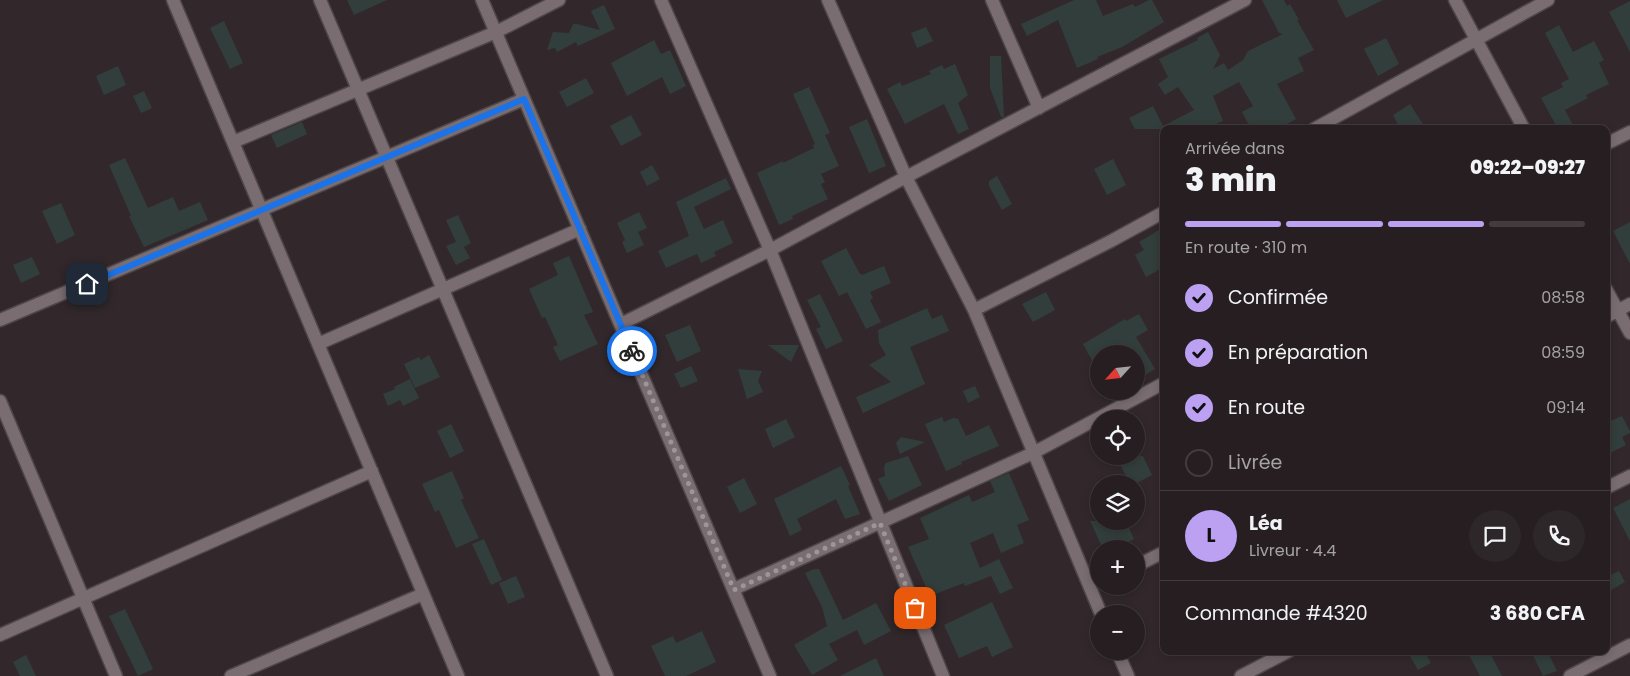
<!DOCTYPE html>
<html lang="fr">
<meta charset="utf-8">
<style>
:root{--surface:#261e21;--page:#2e272a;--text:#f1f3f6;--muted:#a4a2a5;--line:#423c3f;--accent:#bca0f2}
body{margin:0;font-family:Poppins,sans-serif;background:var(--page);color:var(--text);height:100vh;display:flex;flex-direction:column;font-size:19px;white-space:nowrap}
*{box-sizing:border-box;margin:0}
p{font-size:16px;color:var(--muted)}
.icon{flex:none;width:28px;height:28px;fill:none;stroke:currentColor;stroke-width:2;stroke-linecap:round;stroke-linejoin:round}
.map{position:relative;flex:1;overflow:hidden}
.panel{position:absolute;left:1160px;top:125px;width:450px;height:530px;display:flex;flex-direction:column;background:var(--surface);border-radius:10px;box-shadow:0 2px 8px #0003,0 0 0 1px var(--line)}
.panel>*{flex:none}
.needle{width:32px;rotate:243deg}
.controls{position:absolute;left:1090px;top:345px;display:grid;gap:10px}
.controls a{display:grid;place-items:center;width:55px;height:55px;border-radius:50%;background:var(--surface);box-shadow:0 2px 8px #0003,0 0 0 1px var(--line);font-size:25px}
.pin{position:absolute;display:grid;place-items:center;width:42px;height:42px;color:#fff;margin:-21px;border-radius:10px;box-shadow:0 2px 8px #0006}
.courier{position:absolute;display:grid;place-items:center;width:50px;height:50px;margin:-25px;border:4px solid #1a73e8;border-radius:50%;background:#fff;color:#222;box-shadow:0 1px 6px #0007}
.head em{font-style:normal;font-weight:800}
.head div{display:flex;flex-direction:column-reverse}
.head{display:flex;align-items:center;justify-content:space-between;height:85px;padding:0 25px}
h1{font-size:32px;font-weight:800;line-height:38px}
.bar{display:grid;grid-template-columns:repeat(4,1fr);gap:8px 5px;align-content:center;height:60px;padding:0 25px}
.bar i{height:6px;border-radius:4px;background:var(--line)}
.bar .selected{background:var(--accent)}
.bar p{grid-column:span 4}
.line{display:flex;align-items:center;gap:12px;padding:0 25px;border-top:1px solid var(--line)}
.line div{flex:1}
.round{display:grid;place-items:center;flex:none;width:52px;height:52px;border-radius:26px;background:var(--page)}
ol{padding:0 25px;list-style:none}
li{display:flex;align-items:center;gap:15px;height:55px}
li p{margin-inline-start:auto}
li .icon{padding:5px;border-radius:50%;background:var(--accent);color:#111;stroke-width:4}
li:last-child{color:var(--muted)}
li i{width:28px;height:28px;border:2px solid var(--line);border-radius:50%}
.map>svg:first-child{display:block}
.building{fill:#323e3b}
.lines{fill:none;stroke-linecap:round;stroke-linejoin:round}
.street-casing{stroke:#4e4649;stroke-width:15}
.street{stroke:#796d72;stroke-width:12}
.done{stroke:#9d9699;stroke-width:5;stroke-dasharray:0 9}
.route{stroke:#1a73e8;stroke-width:6}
</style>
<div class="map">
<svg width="1630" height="676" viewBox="0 0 1630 676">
<rect width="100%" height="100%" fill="#32282c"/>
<path class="building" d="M 347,0 L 387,0 L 354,15 Z
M 1074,0 L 1096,0 L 1103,16 L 1133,4 L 1135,7 L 1149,0 L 1152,0 L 1164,22 L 1122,47 L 1097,57 L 1098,59 L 1077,68 L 1058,20 L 1027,36 L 1021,24 Z
M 1262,0 L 1284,0 L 1287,6 L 1290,4 L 1299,20 L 1297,20 L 1314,50 L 1298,58 L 1304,71 L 1277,84 L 1296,119 L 1278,129 L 1251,129 L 1242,112 L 1253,106 L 1239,82 L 1213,96 L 1223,121 L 1206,129 L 1135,129 L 1129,118 L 1153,106 L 1163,126 L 1194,110 L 1178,87 L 1165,95 L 1158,84 L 1168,77 L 1159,59 L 1198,40 L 1197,38 L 1208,32 L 1220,55 L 1213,69 L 1224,63 L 1228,70 L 1243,60 L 1248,51 L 1283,34 L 1279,33 Z
M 1337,0 L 1383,0 L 1346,18 Z
M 1630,1 L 1630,52 L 1609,12 Z
M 604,5 L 615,29 L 578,46 L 576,42 L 557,52 L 555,48 L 547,50 L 553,32 L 569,33 L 573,24 L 577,24 L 600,30 L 591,11 Z
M 224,21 L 243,63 L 230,69 L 210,28 Z
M 1559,25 L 1573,52 L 1594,41 L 1604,60 L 1599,63 L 1609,84 L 1586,95 L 1588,98 L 1565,110 L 1575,129 L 1558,129 L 1541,98 L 1563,87 L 1561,83 L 1569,79 L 1545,33 Z
M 926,27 L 933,41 L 917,48 L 911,33 Z
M 1386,38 L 1399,64 L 1378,76 L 1364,49 Z
M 654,40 L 661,54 L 670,50 L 686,86 L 670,94 L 662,77 L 627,96 L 611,63 Z
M 990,56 L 1001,56 L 1004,117 L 1001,117 L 990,88 Z
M 955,64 L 968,95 L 958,103 L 969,129 L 958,134 L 944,104 L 905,124 L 887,89 L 900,82 L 902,86 L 931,74 L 929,71 L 942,65 L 944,69 Z
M 118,66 L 126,85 L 104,95 L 96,76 Z
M 586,78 L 594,93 L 567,107 L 559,92 Z
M 809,87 L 830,133 L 825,135 L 839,166 L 821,174 L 825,182 L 821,184 L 828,199 L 792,216 L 793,219 L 779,225 L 757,173 L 783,161 L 783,163 L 814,148 L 813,145 L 815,144 L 793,94 Z
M 144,91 L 152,108 L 141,113 L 133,96 Z
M 1410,104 L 1426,129 L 1400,129 L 1393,115 Z
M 631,115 L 642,135 L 621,146 L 610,126 Z
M 867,119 L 886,166 L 869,173 L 849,127 Z
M 302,122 L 307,134 L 277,148 L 271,135 Z
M 125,158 L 148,208 L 173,197 L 179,211 L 200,202 L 208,220 L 144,247 L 129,216 L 131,216 L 109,165 Z
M 1113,159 L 1126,185 L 1107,195 L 1094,169 Z
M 652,165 L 660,179 L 647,186 L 640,172 Z
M 997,176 L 1012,204 L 1002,210 L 989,186 L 989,181 Z
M 726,178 L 731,189 L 694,207 L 704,229 L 723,220 L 733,243 L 714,252 L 716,256 L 701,263 L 697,254 L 666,268 L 658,251 L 689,236 L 676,202 Z
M 61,203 L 75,235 L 57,244 L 42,211 Z
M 639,212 L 647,228 L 638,232 L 644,245 L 627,253 L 622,242 L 625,240 L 617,223 Z
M 458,215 L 471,243 L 464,247 L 470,258 L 456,265 L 446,246 L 456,242 L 446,220 Z
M 1630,222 L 1630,264 L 1613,231 Z
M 1164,227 L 1164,267 L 1146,277 L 1135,255 L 1144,250 L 1139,242 Z
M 846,248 L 860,274 L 862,274 L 862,275 L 884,266 L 891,283 L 870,292 L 873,298 L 870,300 L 881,322 L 866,329 L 847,292 L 839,296 L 821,261 Z
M 569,256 L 593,312 L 584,315 L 598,344 L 560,361 L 553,347 L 558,345 L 545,317 L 542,318 L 529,289 L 558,275 L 553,263 Z
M 32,257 L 40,274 L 21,283 L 13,265 Z
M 1046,292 L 1055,310 L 1033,322 L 1022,304 Z
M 820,294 L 843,341 L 826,349 L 816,329 L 821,327 L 807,300 Z
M 927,308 L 932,319 L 942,315 L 949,331 L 910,347 L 925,384 L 863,413 L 856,397 L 891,382 L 869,365 L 886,355 L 879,343 L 878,330 Z
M 1139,314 L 1148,330 L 1136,337 L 1155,369 L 1143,376 L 1136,363 L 1136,354 L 1099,354 L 1099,373 L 1083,344 L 1125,319 L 1126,321 Z
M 690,325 L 701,351 L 677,362 L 665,335 Z
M 768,345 L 799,345 L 791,362 Z
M 429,355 L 440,377 L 415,388 L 404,364 L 419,357 L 421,360 Z
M 691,366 L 698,381 L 681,388 L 674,374 Z
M 738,369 L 762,371 L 758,381 L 763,392 L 747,399 Z
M 410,379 L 419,398 L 403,406 L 400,400 L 388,406 L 383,394 L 395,389 L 394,387 Z
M 975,386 L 980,397 L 968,403 L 963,391 Z
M 1622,416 L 1630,431 L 1630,433 L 1622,437 L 1626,445 L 1606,455 L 1606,423 Z
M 942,417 L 944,422 L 953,418 L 958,419 L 966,436 L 989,425 L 999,446 L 961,462 L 962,464 L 946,471 L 925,424 Z
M 786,419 L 795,437 L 773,448 L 765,429 Z
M 451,424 L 464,451 L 450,458 L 437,431 Z
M 901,437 L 925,442 L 900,454 L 896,443 Z
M 908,456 L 922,485 L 889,501 L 878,479 L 885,476 L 884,467 L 886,463 Z
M 1116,456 L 1143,456 L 1152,475 L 1135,484 L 1130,484 Z
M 841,466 L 850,485 L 848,486 L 860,514 L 845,519 L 836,499 L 797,519 L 802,530 L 790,536 L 774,499 Z
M 452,471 L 464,498 L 461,500 L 479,538 L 456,548 L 439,510 L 435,512 L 422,484 Z
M 1009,473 L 1029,520 L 1017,525 L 1024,543 L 1001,553 L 993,533 L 970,543 L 980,568 L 999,559 L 1013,588 L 1000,594 L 991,576 L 965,586 L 964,583 L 930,596 L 908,547 L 929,539 L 920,518 L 969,495 L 972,502 L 995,492 L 990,481 Z
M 744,478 L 757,504 L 740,513 L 727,487 Z
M 1630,499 L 1630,541 L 1613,508 Z
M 1090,521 L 1126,521 L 1134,539 L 1115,549 L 1103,549 Z
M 484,539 L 502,580 L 491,585 L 472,544 Z
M 814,569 L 819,569 L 843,620 L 876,603 L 891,631 L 864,645 L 857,630 L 829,644 L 838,660 L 812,675 L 794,645 L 827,626 L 822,607 L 805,573 Z
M 1619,571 L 1625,582 L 1606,593 L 1606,577 Z
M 516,576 L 525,597 L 508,604 L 499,583 Z
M 992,602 L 1013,647 L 992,657 L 987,646 L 959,658 L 944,625 Z
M 125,609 L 153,669 L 138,676 L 109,616 Z
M 702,631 L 716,662 L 686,676 L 665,676 L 651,646 L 673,636 L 676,643 Z
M 1407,651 L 1424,651 L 1431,663 L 1418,670 Z
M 1467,651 L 1489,651 L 1502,676 L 1480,676 Z
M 1531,651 L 1547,651 L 1557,671 L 1543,676 Z
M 26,655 L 36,676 L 20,676 L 13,662 Z
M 876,658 L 884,676 L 840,676 Z"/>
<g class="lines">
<g class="street-casing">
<path id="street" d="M 173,0 L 458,676
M 320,0 L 607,676
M 482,0 L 770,676
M 661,0 L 770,250 L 943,676
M 828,0 L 906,177 L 974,310 L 1101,614
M 992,0 L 1039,108
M 1455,0 L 1524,129
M 1314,129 L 1548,0
M 233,142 L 496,32 L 559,0
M 1606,144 L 1630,132
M 1606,289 L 1630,333
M 974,310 L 1111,241 L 1164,212
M 1606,317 L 1630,304
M 0,320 L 524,99
M 621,324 L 770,250 L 906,177 L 1245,0
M 318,344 L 580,229
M 0,401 L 116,676
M 1606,488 L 1630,476
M 1136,566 L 1164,552
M 734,589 L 1033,453 L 1164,383
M 0,635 L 372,471
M 1117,651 L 1128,676
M 231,676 L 423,594
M 1241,676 L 1289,651
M 1570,676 L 1630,645"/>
</g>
<use href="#street" class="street"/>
</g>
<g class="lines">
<path class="done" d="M 632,351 L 734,590 L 880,523 L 915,608"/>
<path class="route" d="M 87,284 L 524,99 L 632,351"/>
</g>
</svg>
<div class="controls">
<a><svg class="needle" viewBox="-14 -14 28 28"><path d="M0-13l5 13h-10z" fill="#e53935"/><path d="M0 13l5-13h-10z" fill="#a4a2a5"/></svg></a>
<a><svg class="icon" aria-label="locate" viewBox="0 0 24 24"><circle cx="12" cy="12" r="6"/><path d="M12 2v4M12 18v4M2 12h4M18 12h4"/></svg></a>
<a><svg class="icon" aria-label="layers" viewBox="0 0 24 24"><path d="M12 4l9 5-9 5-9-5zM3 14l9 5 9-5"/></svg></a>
<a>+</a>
<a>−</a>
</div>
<div class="pin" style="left:915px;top:608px;background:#ea580c"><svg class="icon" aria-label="bag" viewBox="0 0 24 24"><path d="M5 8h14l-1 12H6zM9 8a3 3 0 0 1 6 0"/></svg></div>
<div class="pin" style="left:87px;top:284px;background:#1f2937"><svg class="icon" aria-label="home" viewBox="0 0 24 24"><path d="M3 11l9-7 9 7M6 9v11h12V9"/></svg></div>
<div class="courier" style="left:632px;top:351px"><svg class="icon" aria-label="bike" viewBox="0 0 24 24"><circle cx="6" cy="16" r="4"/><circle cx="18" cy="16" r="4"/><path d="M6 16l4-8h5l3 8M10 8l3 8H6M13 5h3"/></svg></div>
<section class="panel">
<div class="head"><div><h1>3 min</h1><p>Arrivée dans</p></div><em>09:22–09:27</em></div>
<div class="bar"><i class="selected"></i><i class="selected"></i><i class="selected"></i><i></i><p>En route · 310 m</p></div>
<ol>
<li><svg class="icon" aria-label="check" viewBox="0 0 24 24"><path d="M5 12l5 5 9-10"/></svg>Confirmée<p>08:58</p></li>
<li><svg class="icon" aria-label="check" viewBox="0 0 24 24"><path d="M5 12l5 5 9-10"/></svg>En préparation<p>08:59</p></li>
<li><svg class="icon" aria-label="check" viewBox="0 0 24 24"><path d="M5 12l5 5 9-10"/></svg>En route<p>09:14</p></li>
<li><i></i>Livrée</li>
</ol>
<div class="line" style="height:90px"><b class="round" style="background:var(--accent);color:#111">L</b><div><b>Léa</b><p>Livreur · 4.4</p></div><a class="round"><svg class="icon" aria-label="chat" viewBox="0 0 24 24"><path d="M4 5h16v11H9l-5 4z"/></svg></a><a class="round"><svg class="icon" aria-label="phone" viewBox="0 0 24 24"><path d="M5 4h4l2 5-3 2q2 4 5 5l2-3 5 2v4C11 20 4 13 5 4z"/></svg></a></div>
<div class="line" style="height:65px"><div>Commande #4320</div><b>3 680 CFA</b></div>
</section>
</div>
